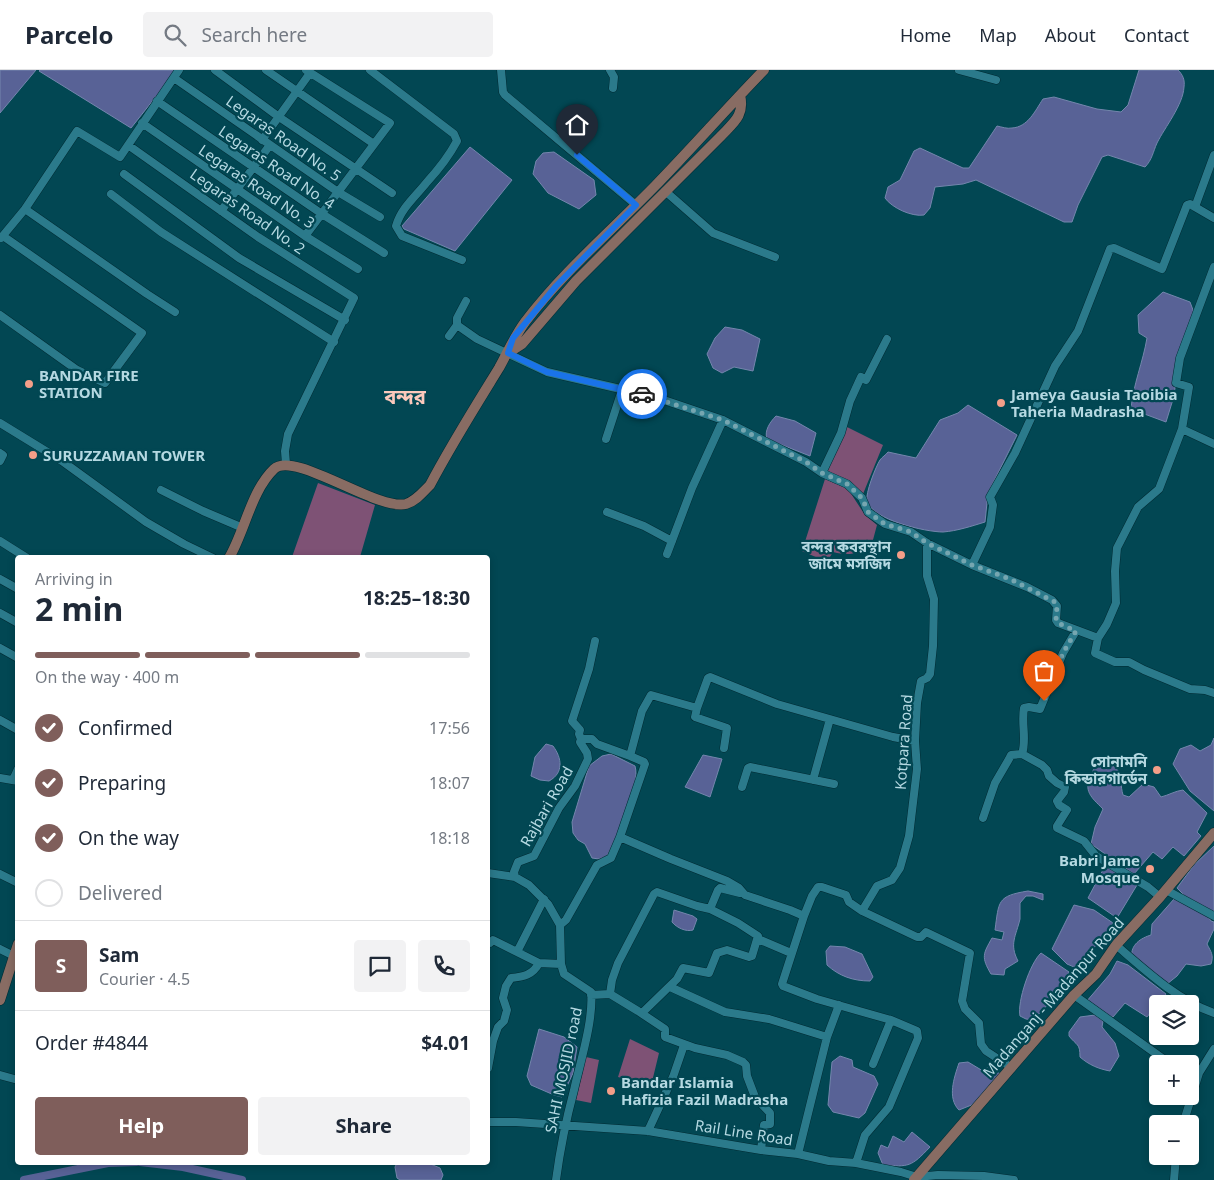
<!DOCTYPE html>
<meta charset="utf-8">
<style>
:root{--surface:#fff;--page:#f2f2f3;--text:#1f2937;--muted:#747a83;--line:#e0e1e3;--accent:#7f5e5b}
body{margin:0;font-family:"Noto Sans","Noto Sans Bengali",sans-serif;background:var(--page);color:var(--text);height:100vh;display:flex;flex-direction:column;font-size:19px;white-space:nowrap}
*{box-sizing:border-box;margin:0}
p{font-size:16px;color:var(--muted)}
.icon{flex:none;width:28px;height:28px;fill:none;stroke:currentColor;stroke-width:2;stroke-linecap:round;stroke-linejoin:round}
.map{position:relative;flex:1;overflow:hidden}
.panel{position:absolute;left:15px;top:485px;width:475px;height:610px;display:flex;flex-direction:column;background:var(--surface);border-radius:5px;box-shadow:0 2px 8px #0003}
.panel>*{flex:none}
.controls{position:absolute;left:1149px;top:925px;display:grid;gap:10px}
.controls a{display:grid;place-items:center;width:50px;height:50px;border-radius:5px;background:var(--surface);box-shadow:0 2px 8px #0003;font-size:25px}
.pin{position:absolute;display:grid;place-items:center;width:42px;height:42px;color:#fff;margin:-51px -21px;border-radius:50% 50% 50% 0;rotate:-45deg;box-shadow:0 0 5px #0007}
.pin .icon{rotate:45deg}
.courier{position:absolute;display:grid;place-items:center;width:50px;height:50px;margin:-25px;border:4px solid #1a73e8;border-radius:50%;background:#fff;color:#222;box-shadow:0 1px 6px #0007}
.summary em{font-style:normal;font-weight:700}
.summary div{display:flex;flex-direction:column-reverse}
.summary{display:flex;align-items:center;justify-content:space-between;height:85px;padding:0 20px}
h1{font-size:32px;font-weight:700;line-height:38px}
.bar{display:grid;grid-template-columns:repeat(4,1fr);gap:8px 5px;align-content:center;height:60px;padding:0 20px}
.bar i{height:6px;border-radius:4px;background:var(--line)}
.bar .selected{background:var(--accent)}
.bar p{grid-column:span 4}
.line{display:flex;align-items:center;gap:12px;padding:0 20px;border-top:1px solid var(--line)}
.line div{flex:1}
.round{display:grid;place-items:center;flex:none;width:52px;height:52px;border-radius:5px;background:var(--page)}
ol{padding:0 20px;list-style:none}
li{display:flex;align-items:center;gap:15px;height:55px}
li p{margin-inline-start:auto}
li .icon{padding:5px;border-radius:50%;background:var(--accent);color:#fff;stroke-width:4}
li:last-child{color:var(--muted)}
li i{width:28px;height:28px;border:2px solid var(--line);border-radius:50%}
.action{display:flex;gap:10px;margin-top:auto;padding:10px 20px}
.action a{flex:1;height:58px;border-radius:5px;background:var(--accent);color:#fff;font-size:20px;font-weight:700;line-height:58px;text-align:center}
.action a+a{background:var(--page);color:var(--text)}
header{display:flex;align-items:center;gap:30px;box-sizing:border-box;height:70px;padding:0 25px;background:var(--surface);border-bottom:1px solid var(--line)}
header strong{font-size:24px}
nav{display:flex;gap:28px;margin-inline-start:auto;font-size:18px}
.search{width:350px;height:45px;background:var(--page);display:flex;align-items:center;gap:12px;box-sizing:border-box;padding:0 18px;border-radius:5px;color:var(--muted);font-size:19px}
.map>svg:first-child{display:block}
.green{fill:#7e5275}
.water{fill:#586296;stroke:#7486ad}
.lines{fill:none;stroke-linecap:round;stroke-linejoin:round}
.canal{stroke:#586296;stroke-width:8}
.minor-casing{stroke:#002b33;stroke-width:9}
.major-casing{stroke:#002b33;stroke-width:11}
.minor{stroke:#2b7a8b;stroke-width:8}
.major{stroke:#886c63;stroke-width:10}
.done{stroke:#76a6b0;stroke-width:5;stroke-dasharray:0 9}
.route{stroke:#1a73e8;stroke-width:6}
.poi-dot{fill:#f49e88;stroke:#024753;stroke-width:2}
.labels{text-anchor:middle;dominant-baseline:central;stroke-width:4.5;stroke-linejoin:round;paint-order:stroke}
.street-label{font-size:15px;fill:#b5d9e2;stroke:#024753}
.poi-label{font-size:15px;font-weight:bold;fill:#b5d9e2;stroke:#024753;text-anchor:start}
.district-label{font-size:20px;font-weight:bold;fill:#fbc9bc;stroke:#024753}
</style>
<header>
<strong>Parcelo</strong>
<div class="search"><svg class="icon" aria-label="search" viewBox="0 0 24 24"><circle cx="10" cy="10" r="6"/><path d="M15 15l6 6"/></svg>Search here</div>
<nav><a>Home</a><a>Map</a><a>About</a><a>Contact</a></nav>
</header>
<div class="map">
<svg width="1214" height="1110" viewBox="0 0 1214 1110">
<rect width="100%" height="100%" fill="#024753"/>
<path class="green" d="M 845,356 L 883,375 L 863,424 L 825,399 Z
M 825,409 L 848,419 L 865,445 L 877,455 L 870,481 C 853,483 849,486 833,482 L 827,492 L 802,481 Z
M 318,413 L 375,435 L 360,487 L 292,487 Z
M 630,969 L 659,983 L 651,1016 L 618,1007 Z
M 586,987 L 599,990 L 591,1033 L 576,1030 Z"/>
<path class="water" d="M 0,0 L 36,0 L 0,43 Z
M 40,0 L 177,0 L 131,58 L 39,1 Z
M 1139,0 L 1178,0 C 1183,5 1185,10 1184,17 C 1183,35 1165,57 1157,73 C 1153,82 1152,90 1145,97 L 1108,85 L 1102,87 L 1078,135 L 1072,152 L 1064,152 L 976,110 L 963,114 L 935,117 L 930,138 L 924,145 C 912,147 892,138 885,128 L 888,117 L 900,110 L 914,81 L 920,78 L 963,98 L 969,98 L 997,56 C 1002,57 1007,59 1012,58 C 1028,57 1035,41 1043,29 L 1054,27 L 1097,39 L 1121,42 L 1128,35 Z
M 470,77 L 512,110 L 455,181 L 404,159 L 402,156 Z
M 554,82 L 594,110 L 596,125 L 579,139 L 548,123 L 533,104 L 536,91 L 543,83 Z
M 1163,222 L 1190,232 L 1196,248 L 1178,293 L 1174,326 L 1166,352 L 1131,339 C 1133,315 1143,292 1147,268 L 1139,263 L 1138,245 Z
M 725,257 L 742,260 L 760,269 L 753,301 L 734,297 L 722,303 L 713,298 L 707,284 L 715,268 Z
M 968,335 L 1017,365 L 988,423 L 985,452 C 972,456 957,461 943,462 C 926,462 872,450 867,431 C 865,424 876,396 880,390 C 882,387 886,385 888,382 L 916,388 L 940,350 L 958,343 Z
M 776,346 L 795,351 L 816,363 L 810,386 L 767,369 C 764,361 770,352 776,346 Z
M 1214,668 L 1214,741 L 1190,721 L 1173,694 L 1180,679 L 1191,675 L 1200,681 L 1211,675 Z
M 546,674 L 553,676 C 562,688 564,703 549,711 L 540,710 L 531,706 L 535,687 Z
M 611,684 L 635,696 C 641,716 617,768 607,786 L 599,789 L 592,788 L 585,774 L 578,770 L 573,763 L 572,752 L 589,696 L 602,686 Z
M 703,685 L 722,689 L 710,727 L 685,717 Z
M 1101,692 C 1126,698 1118,707 1123,725 L 1129,727 L 1143,714 L 1154,717 L 1161,727 C 1169,725 1175,721 1183,720 L 1207,743 L 1197,762 L 1201,766 L 1184,786 L 1173,777 L 1162,789 L 1153,782 L 1134,804 L 1091,774 L 1095,757 L 1103,739 C 1091,727 1083,721 1091,704 C 1094,699 1096,695 1101,692 Z
M 1214,776 L 1214,842 L 1185,826 L 1177,818 L 1194,795 Z
M 1105,796 L 1137,815 L 1117,848 L 1088,828 Z
M 1028,821 L 1043,824 L 1043,830 L 1033,826 L 1026,826 L 1020,833 C 1020,838 1020,844 1020,849 C 1016,866 1009,874 1018,891 L 1005,899 L 1004,905 L 991,904 C 981,887 983,884 992,868 L 1002,870 L 1004,862 L 995,860 C 999,831 997,826 1028,821 Z
M 1174,829 L 1210,846 L 1209,848 L 1211,851 L 1214,852 L 1214,859 L 1207,874 C 1211,882 1214,885 1211,894 L 1201,896 L 1186,894 L 1177,906 L 1167,914 L 1132,887 C 1130,875 1141,868 1151,865 L 1152,854 Z
M 1074,835 L 1094,840 L 1113,853 L 1090,883 L 1074,897 L 1067,894 L 1052,879 Z
M 674,840 L 693,846 L 697,849 L 693,860 C 686,862 677,858 672,852 Z
M 830,876 L 845,877 L 862,884 L 873,907 L 870,911 C 853,911 839,906 827,895 L 826,881 Z
M 1041,883 L 1069,902 L 1056,926 L 1033,950 L 1026,949 L 1020,946 C 1017,932 1030,893 1041,883 Z
M 1117,891 L 1128,895 L 1166,924 L 1147,947 L 1125,933 L 1113,947 L 1101,944 L 1086,932 L 1110,904 Z
M 1095,945 L 1103,951 L 1102,957 L 1115,973 L 1119,986 L 1110,1001 C 1099,999 1089,995 1080,987 C 1080,973 1077,976 1069,966 L 1069,962 L 1080,947 Z
M 539,959 L 564,967 L 577,977 L 573,1003 L 562,1027 L 554,1025 L 531,1015 L 527,1006 Z
M 840,986 L 852,990 L 853,997 L 874,1006 L 878,1014 L 865,1043 L 859,1048 L 833,1042 L 828,1035 L 832,992 Z
M 968,992 L 983,1001 L 987,998 L 1001,1004 L 974,1034 L 959,1040 C 947,1028 954,1008 959,993 Z
M 912,1062 L 930,1077 C 911,1097 909,1097 883,1095 L 878,1083 L 881,1075 L 888,1078 L 893,1066 L 904,1072 Z
M 397,1093 L 428,1093 L 440,1098 L 443,1105 L 441,1110 L 400,1110 L 397,1108 L 395,1097 Z"/>
<g class="lines">
<path class="canal" d="M 140,1092 L 183,1097 L 242,1110
M 24,1110 L 108,1093 L 137,1092"/>
<g class="minor-casing">
<path id="minor" d="M 215,0 L 279,47 L 392,123
M 266,0 L 374,74
M 370,0 L 454,64 L 457,71 C 449,86 438,100 427,112 C 416,126 401,138 396,156 L 402,166 L 462,190
M 501,0 L 503,22 L 505,25 L 636,135
M 610,0 L 614,7 L 613,18
M 959,0 L 996,10
M 174,8 L 338,122 L 380,147
M 157,31 L 322,144 L 384,183
M 142,53 L 305,166 L 358,199
M 262,70 L 310,3
M 128,75 L 258,167 L 354,228 L 288,364 L 285,381 L 286,394
M 1214,85 L 1195,137 L 1214,148
M 124,104 L 239,188 L 345,250
M 665,121 L 713,163 L 775,187
M 111,124 L 161,162 L 334,272
M 25,139 L 147,224 L 175,242
M 221,141 L 270,75
M 305,166 L 390,53 L 306,0
M 1,168 L 25,139 L 77,61 L 120,87 L 179,0
M 466,231 L 457,248 L 457,255 L 477,269 L 547,302 L 655,327 L 723,350 L 806,392 L 822,403 L 847,414 L 862,428 L 868,442 L 885,454 L 911,462 L 927,473 L 972,495 L 1027,517 L 1052,530 L 1057,536 L 1056,550 L 1058,553 L 1098,568 L 1095,583 L 1115,592 L 1129,592 L 1144,600 L 1190,619 L 1205,620 L 1214,623
M 0,245 L 77,300 L 105,313 L 142,263 L 3,166
M 449,266 L 457,255
M 0,353 L 62,391 L 146,452 L 184,474 L 213,488
M 1182,359 L 1214,374
M 606,369 L 622,320
M 0,383 L 3,385 L 0,391
M 822,403 L 841,363 L 850,331 L 861,307 L 866,310 L 887,269
M 161,420 L 203,441 L 243,458
M 607,442 L 644,456 L 672,471
M 0,471 L 27,488
M 927,473 L 927,506 L 934,529 L 933,576 L 930,604 L 927,608 L 921,611 L 917,633 L 915,671 L 917,699 L 909,766 L 900,798 L 892,810 L 877,816 L 862,841 L 917,867 L 921,867 L 926,862 L 970,883 L 962,931 L 965,939 L 979,953 L 981,974 L 986,981 L 1012,998
M 667,484 L 692,418 L 723,350
M 972,495 L 990,457 L 993,435 L 990,427 L 1015,383 L 1055,296 L 1078,261 L 1110,179 L 1114,178 L 1162,199 L 1187,135 L 1190,134 L 1195,137
M 0,509 L 18,519
M 0,543 L 18,553
M 1076,561 L 1063,583 L 1040,639 L 1029,637 L 1024,638 C 1021,654 1027,669 1022,684 L 1042,695 L 1047,700 L 1049,706 L 1057,713 L 1065,717 L 1064,722 L 1057,731 L 1059,735 L 1067,740 L 1057,756 L 1057,758 L 1084,771 L 1096,786 L 1148,817 L 1160,827
M 1098,568 L 1107,554 L 1116,533 L 1115,501 L 1117,478 L 1138,437 L 1159,419 L 1182,359 L 1189,317 L 1176,313 L 1180,288 L 1214,197
M 0,578 L 18,588
M 697,638 L 708,608 L 710,607 L 777,634 L 893,667 L 915,671
M 0,650 L 18,660
M 581,669 L 579,664 L 580,660 L 572,651 L 589,599 L 595,571
M 0,708 L 18,711
M 13,710 L 18,699
M 813,710 L 830,649
M 742,717 L 748,698 L 750,697 L 834,714
M 983,748 L 995,713 L 1009,689 L 1011,685 L 1022,684
M 620,767 L 645,694 L 644,692 L 630,686
M 488,803 L 515,807 L 529,815 L 548,834 L 560,855 L 561,894 L 564,904 L 591,922 C 594,949 580,993 574,1020 C 566,1050 560,1080 556,1110
M 0,804 L 18,813
M 515,807 L 514,802 L 518,792 L 534,786 L 559,738 L 575,716 L 588,689 L 587,683 L 580,672 L 581,669 L 592,669 L 597,674 L 630,686 L 642,641 L 651,625 L 697,638 L 695,647 L 727,658 L 724,678
M 1166,820 L 1214,846
M 804,846 L 812,826 L 818,817 L 822,817 L 846,825 L 849,832 L 862,841
M 560,855 L 566,850 L 597,795 L 611,788 L 620,767 L 671,789 L 727,811 L 739,818 L 745,825 L 790,840 L 804,846 L 782,914 L 783,916 L 817,929 L 891,950 L 917,961 L 918,968 L 889,1037 L 865,1065 L 856,1093
M 758,869 L 791,883
M 488,873 L 490,873 L 493,870 L 539,893 L 561,894
M 1116,875 C 1145,900 1177,930 1214,943
M 0,879 L 14,886
M 517,882 L 544,829
M 670,917 L 725,942 L 769,949 L 827,967
M 610,924 L 612,910 L 618,893 L 654,824 L 657,822 L 697,836 L 710,839 L 718,820 L 720,818 L 740,823
M 591,925 L 610,924 L 638,941 L 665,959 L 665,967 L 695,978 L 727,985 L 743,992 L 746,995 L 747,1006 L 755,1027 L 770,1043 L 770,1054 L 764,1055 L 761,1080
M 1074,925 L 1162,988 L 1173,994
M 642,943 L 677,909 L 683,898 L 709,903 L 717,883 L 727,880 L 749,887 L 752,886 L 758,866 L 738,853 L 710,839
M 873,994 L 891,950
M 488,998 L 493,971 L 498,957 L 504,951 L 507,940 L 503,928 L 506,916 L 511,908 C 523,907 533,905 539,893
M 0,1005 L 18,1010
M 488,1052 L 516,1052 L 648,1061 L 761,1080 L 798,1084 L 829,1091 L 856,1093 L 901,1102 L 917,1107 L 938,1105 L 984,1106 L 1014,1110
M 1183,1054 L 1199,1003 L 1214,979
M 648,1061 L 673,1007 L 684,975
M 798,1084 L 827,967 L 839,935
M 1174,1110 L 1176,1086"/>
</g>
<g class="major-casing">
<path id="major" d="M 508,283 L 522,274 L 576,211 L 720,67 C 733,53 745,46 740,25
M 229,488 C 245,461 251,421 274,399 C 294,380 377,441 406,434 C 416,431 423,422 430,415 C 451,375 475,337 499,298 C 508,282 514,267 525,252 C 563,202 611,161 655,116 C 692,78 727,38 764,0
M 0,930 L 18,874
M 914,1110 L 1074,925 L 1096,904 L 1116,875 L 1160,827 L 1214,763"/>
</g>
<use href="#minor" class="minor"/>
<use href="#major" class="major"/>
</g>
<g class="lines">
<path class="done" d="M 642,324 L 723,350 L 806,392 L 822,403 L 847,414 L 862,428 L 868,442 L 885,454 L 911,462 L 927,473 L 972,495 L 1010,509 L 1055,532 L 1057,536 L 1056,550 L 1058,553 L 1076,561 L 1063,583 L 1044,631"/>
<path class="route" d="M 577,85 L 636,135 L 556,216 L 513,268 L 508,283 L 547,302 L 642,324"/>
</g>
<g class="poi-dot">
<circle cx="29" cy="314" r="5"/>
<circle cx="1001" cy="333" r="5"/>
<circle cx="33" cy="385" r="5"/>
<circle cx="901" cy="485" r="5"/>
<circle cx="1157" cy="700" r="5"/>
<circle cx="1150" cy="799" r="5"/>
<circle cx="611" cy="1021" r="5"/>
</g>
<g class="labels">
<g class="street-label">
<text transform="translate(284 68) rotate(35)">Legaras Road No. 5</text>
<text transform="translate(277 97) rotate(34)">Legaras Road No. 4</text>
<text transform="translate(257 116) rotate(34)">Legaras Road No. 3</text>
<text transform="translate(248 141) rotate(35)">Legaras Road No. 2</text>
<text transform="translate(903 672) rotate(-86)">Kotpara Road</text>
<text transform="translate(546 736) rotate(-60)">Rajbari Road</text>
<text transform="translate(1053 927) rotate(-49)">Madanganj - Madanpur Road</text>
<text transform="translate(563 1000) rotate(-78)">SAHI MOSJID road</text>
<text transform="translate(744 1062) rotate(9)">Rail Line Road</text>
</g>
<g class="poi-label">
<text x="39" y="305">BANDAR FIRE<tspan x="39" dy="17">STATION</tspan></text>
<text x="1011" y="324">Jameya Gausia Taoibia<tspan x="1011" dy="17">Taheria Madrasha</tspan></text>
<text x="43" y="385">SURUZZAMAN TOWER</text>
<text x="891" y="476" text-anchor="end">বন্দর কবরস্থান<tspan x="891" dy="17">জামে মসজিদ</tspan></text>
<text x="1147" y="691" text-anchor="end">সোনামনি<tspan x="1147" dy="17">কিন্ডারগার্ডেন</tspan></text>
<text x="1140" y="790" text-anchor="end">Babri Jame<tspan x="1140" dy="17">Mosque</tspan></text>
<text x="621" y="1012">Bandar Islamia<tspan x="621" dy="17">Hafizia Fazil Madrasha</tspan></text>
</g>
<g class="district-label">
<text x="405" y="326">বন্দর</text>
</g>
</g>
</svg>
<div class="controls">
<a><svg class="icon" aria-label="layers" viewBox="0 0 24 24"><path d="M12 4l9 5-9 5-9-5zM3 14l9 5 9-5"/></svg></a>
<a>+</a>
<a>−</a>
</div>
<div class="pin" style="left:1044px;top:631px;background:#ea580c"><svg class="icon" aria-label="bag" viewBox="0 0 24 24"><path d="M5 8h14l-1 12H6zM9 8a3 3 0 0 1 6 0"/></svg></div>
<div class="pin" style="left:577px;top:85px;background:#1f2937"><svg class="icon" aria-label="home" viewBox="0 0 24 24"><path d="M3 11l9-7 9 7M6 9v11h12V9"/></svg></div>
<div class="courier" style="left:642px;top:324px"><svg class="icon" aria-label="car" viewBox="0 0 24 24"><path d="M5 17H2v-5l4-1 3-4h7l3 4 3 1v5h-3M9 17h6M6 11h13"/><circle cx="7" cy="17" r="2"/><circle cx="17" cy="17" r="2"/></svg></div>
<section class="panel">
<div class="summary"><div><h1>2 min</h1><p>Arriving in</p></div><em>18:25–18:30</em></div>
<div class="bar"><i class="selected"></i><i class="selected"></i><i class="selected"></i><i></i><p>On the way · 400 m</p></div>
<ol>
<li><svg class="icon" aria-label="check" viewBox="0 0 24 24"><path d="M5 12l5 5 9-10"/></svg>Confirmed<p>17:56</p></li>
<li><svg class="icon" aria-label="check" viewBox="0 0 24 24"><path d="M5 12l5 5 9-10"/></svg>Preparing<p>18:07</p></li>
<li><svg class="icon" aria-label="check" viewBox="0 0 24 24"><path d="M5 12l5 5 9-10"/></svg>On the way<p>18:18</p></li>
<li><i></i>Delivered</li>
</ol>
<div class="line" style="height:90px"><b class="round" style="background:var(--accent);color:#fff">S</b><div><b>Sam</b><p>Courier · 4.5</p></div><a class="round"><svg class="icon" aria-label="chat" viewBox="0 0 24 24"><path d="M4 5h16v11H9l-5 4z"/></svg></a><a class="round"><svg class="icon" aria-label="phone" viewBox="0 0 24 24"><path d="M5 4h4l2 5-3 2q2 4 5 5l2-3 5 2v4C11 20 4 13 5 4z"/></svg></a></div>
<div class="line" style="height:65px"><div>Order #4844</div><b>$4.01</b></div>
<div class="action"><a>Help</a><a>Share</a></div>
</section>
</div>
